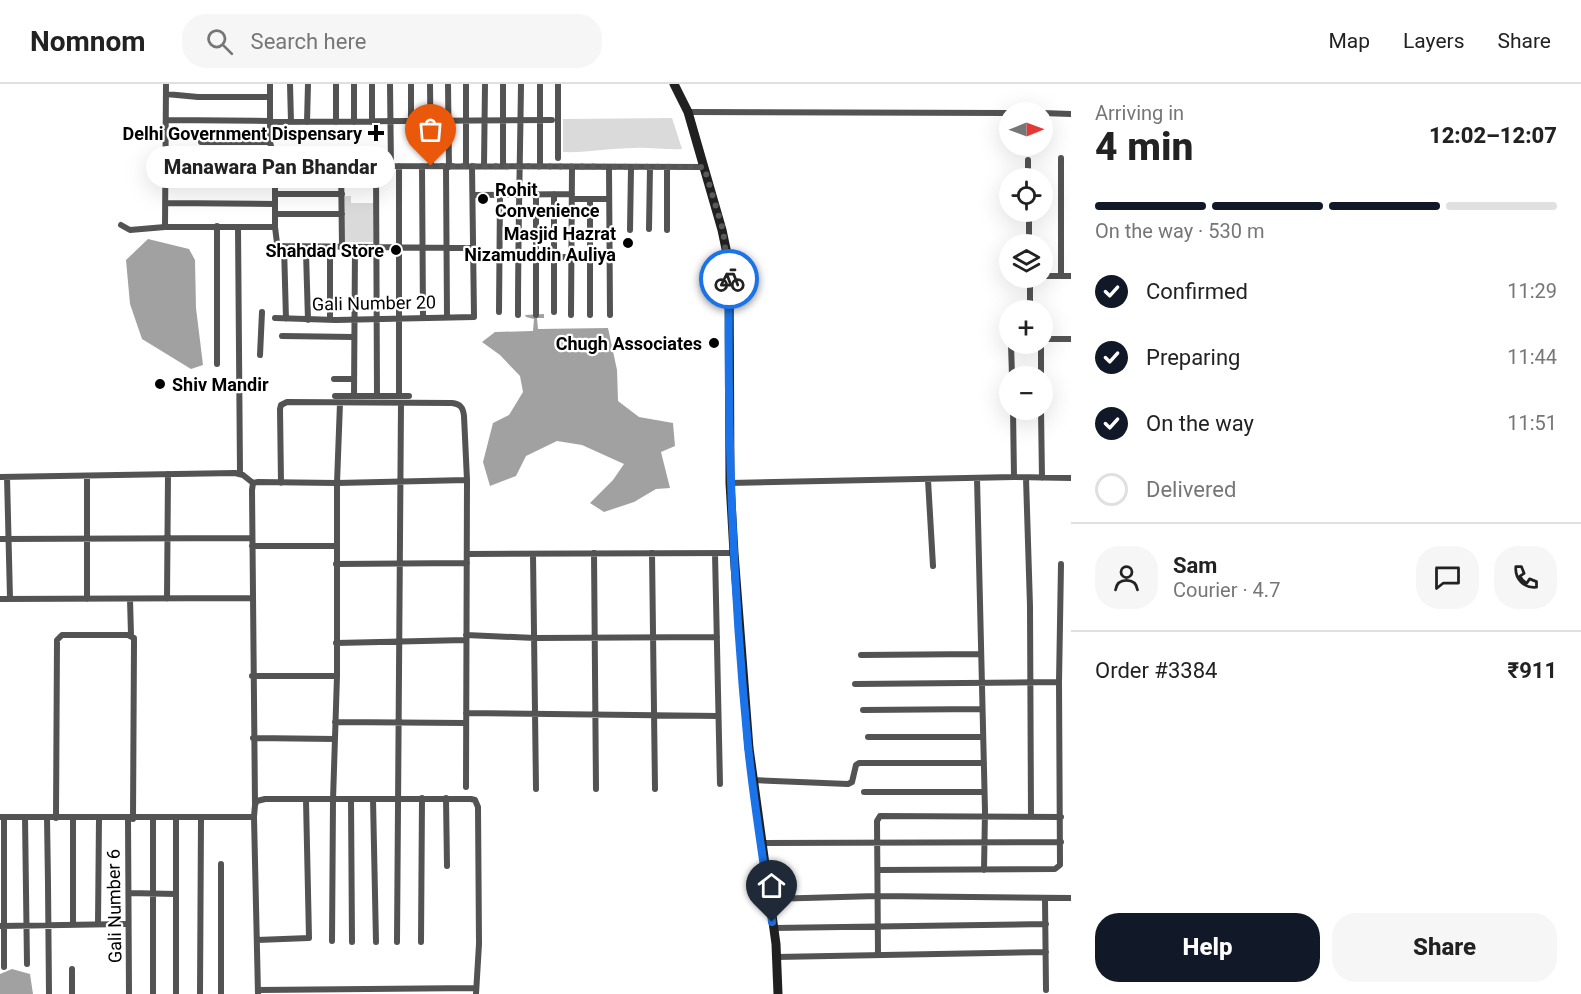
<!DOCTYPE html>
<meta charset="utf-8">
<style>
:root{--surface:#fff;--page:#f6f6f6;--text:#222;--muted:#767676;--line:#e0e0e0;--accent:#111827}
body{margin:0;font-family:Roboto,sans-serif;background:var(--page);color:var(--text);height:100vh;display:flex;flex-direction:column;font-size:22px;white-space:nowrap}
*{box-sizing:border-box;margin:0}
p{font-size:20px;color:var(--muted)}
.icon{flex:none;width:33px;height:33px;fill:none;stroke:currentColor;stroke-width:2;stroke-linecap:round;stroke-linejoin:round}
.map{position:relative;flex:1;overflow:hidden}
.details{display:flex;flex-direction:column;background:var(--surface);width:510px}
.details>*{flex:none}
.needle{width:39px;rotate:89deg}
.tools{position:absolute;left:999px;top:18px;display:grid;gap:12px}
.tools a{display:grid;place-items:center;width:54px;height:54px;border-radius:50%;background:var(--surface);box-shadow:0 6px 24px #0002;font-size:30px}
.pin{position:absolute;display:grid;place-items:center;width:51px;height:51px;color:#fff;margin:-62px -26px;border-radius:50% 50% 50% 0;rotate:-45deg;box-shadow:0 0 6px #0007}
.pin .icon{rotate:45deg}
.courier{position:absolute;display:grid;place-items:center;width:60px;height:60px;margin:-30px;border:4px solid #1a73e8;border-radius:50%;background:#fff;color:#222;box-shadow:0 2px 8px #0007}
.bubble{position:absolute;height:42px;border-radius:21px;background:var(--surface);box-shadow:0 6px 24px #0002;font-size:20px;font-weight:800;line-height:42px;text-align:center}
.overview em{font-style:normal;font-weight:800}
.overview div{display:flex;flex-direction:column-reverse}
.overview{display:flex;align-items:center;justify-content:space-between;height:102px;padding:0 24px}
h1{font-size:39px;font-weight:800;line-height:45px}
.bar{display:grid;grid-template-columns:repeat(4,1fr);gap:9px 6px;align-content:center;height:72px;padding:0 24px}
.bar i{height:8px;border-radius:4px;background:var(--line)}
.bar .active{background:var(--accent)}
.bar p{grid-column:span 4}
.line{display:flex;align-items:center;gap:15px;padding:0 24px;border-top:2px solid var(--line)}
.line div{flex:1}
.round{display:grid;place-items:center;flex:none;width:63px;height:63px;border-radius:24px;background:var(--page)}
ol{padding:0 24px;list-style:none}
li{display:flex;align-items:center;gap:18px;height:66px}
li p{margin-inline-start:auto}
li .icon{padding:6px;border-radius:50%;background:var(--accent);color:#fff;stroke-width:4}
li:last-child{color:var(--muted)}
li i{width:33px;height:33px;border:3px solid var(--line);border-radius:50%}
.primary-button{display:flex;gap:12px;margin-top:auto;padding:12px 24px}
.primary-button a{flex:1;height:69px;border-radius:24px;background:var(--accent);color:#fff;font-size:24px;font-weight:800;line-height:69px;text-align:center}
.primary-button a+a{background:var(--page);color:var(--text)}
header{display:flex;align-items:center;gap:36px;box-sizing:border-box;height:84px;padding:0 30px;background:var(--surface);border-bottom:2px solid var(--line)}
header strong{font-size:28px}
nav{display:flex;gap:33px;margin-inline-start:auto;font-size:21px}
.search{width:420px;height:54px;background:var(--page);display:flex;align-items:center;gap:15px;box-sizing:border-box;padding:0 21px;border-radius:24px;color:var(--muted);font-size:22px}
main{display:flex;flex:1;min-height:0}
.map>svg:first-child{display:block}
.green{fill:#dadada}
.water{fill:#a1a1a1}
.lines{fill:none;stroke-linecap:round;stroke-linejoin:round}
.minor{stroke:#535353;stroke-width:6}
.secondary{stroke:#202020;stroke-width:9}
.done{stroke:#595959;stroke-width:6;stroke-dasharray:0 10.8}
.route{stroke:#1a73e8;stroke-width:8}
.poi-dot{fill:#000;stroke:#fff;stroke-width:2}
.labels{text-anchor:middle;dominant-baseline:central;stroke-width:4.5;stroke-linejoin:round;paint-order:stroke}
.poi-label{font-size:18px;font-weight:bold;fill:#000;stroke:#fff;text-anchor:end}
.street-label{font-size:18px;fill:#000;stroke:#fff}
</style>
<header>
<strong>Nomnom</strong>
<div class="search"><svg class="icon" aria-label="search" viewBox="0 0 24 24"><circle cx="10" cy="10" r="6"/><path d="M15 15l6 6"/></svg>Search here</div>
<nav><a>Map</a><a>Layers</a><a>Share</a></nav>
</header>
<main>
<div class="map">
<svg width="1071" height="910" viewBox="0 0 1071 910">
<rect width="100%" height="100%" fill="#fff"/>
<path class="green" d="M 672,34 L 682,65 C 666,66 650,63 634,64 C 610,64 587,69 563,68 L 563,35 Z
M 344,112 L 351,112 L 351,119 L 374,119 L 373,158 L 344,158 Z"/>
<path class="water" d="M 148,155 L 189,165 L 195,176 L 196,224 L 203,281 L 191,285 L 142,255 L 130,220 L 126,176 Z
M 544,230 L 544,234 L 537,234 L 538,245 L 608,244 L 617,286 L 618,317 L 639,333 L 673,339 L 675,362 L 661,368 L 670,404 L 656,405 L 634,418 L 604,428 L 590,419 L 613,396 L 624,380 L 582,361 L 557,357 L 526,372 L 516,392 L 490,402 L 483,378 L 493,339 L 509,331 L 523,308 L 520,292 L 500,271 L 482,258 L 495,248 L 533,247 L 534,235 L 526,233 L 525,231 Z
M 12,885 L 30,890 L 33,910 L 0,910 L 0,890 Z"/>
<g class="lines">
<path class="minor" d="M 270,0 L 270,58 L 275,80 L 275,143 L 277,159 L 279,162 L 473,164
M 290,0 L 291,38
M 336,0 L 336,38
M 354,0 L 354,38
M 390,0 L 391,82
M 411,0 L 411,37
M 430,0 L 431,82
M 448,0 L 449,83
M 466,0 L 466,82
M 540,0 L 540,82
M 166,10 L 198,13 L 270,13
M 688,28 L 1010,29
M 1042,29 L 1071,30
M 166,36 L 270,37
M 270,38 L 552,36
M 307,38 L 308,0
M 372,38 L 372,0
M 201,58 L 270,58
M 558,74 L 558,0
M 1061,74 L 1061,192
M 166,75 L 391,82 L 704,83
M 1028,76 L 1028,94
M 341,81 L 342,162
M 376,81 L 377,312
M 399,82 L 399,312
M 422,82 L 423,233
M 484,82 L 485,0
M 503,82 L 503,0
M 446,83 L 447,233
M 667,83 L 667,146
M 609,84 L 610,231
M 166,100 L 275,99
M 275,110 L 342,110
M 473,111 L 572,110
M 572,115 L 609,115
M 590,115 L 590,231
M 166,119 L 275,120
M 1029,128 L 1029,160
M 275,130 L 342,130
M 121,141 L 130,146 L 165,143 L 275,143
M 165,143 L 166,0
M 238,143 L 240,389
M 649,145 L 650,83
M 630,146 L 631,84
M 284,162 L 286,235
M 330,166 L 330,236
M 306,168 L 308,236
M 536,171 L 536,110
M 537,173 L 608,173
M 473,174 L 534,173
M 1042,192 L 1071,192
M 1030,194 L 1030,226
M 499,228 L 500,111
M 554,228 L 554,110
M 518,231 C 518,154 520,77 521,0
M 536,231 L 536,174
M 571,231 L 572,84
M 275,234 L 336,236 L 474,233 L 472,82
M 282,252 L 354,253
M 1042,255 L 1071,255
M 1011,260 L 1012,292
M 1041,260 L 1041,292
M 260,271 L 262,228
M 217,280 L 217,142
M 334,295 L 353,295
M 335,312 L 409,312
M 354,312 L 355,163
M 1013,326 L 1014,393
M 1041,326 L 1042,394
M 0,393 L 235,389 L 243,391 L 253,399
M 7,393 L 10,514
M 977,394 L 985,727 L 984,786
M 1026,394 L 1030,522 L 1031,733
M 928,396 L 933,482
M 281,399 L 280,325 L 281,321 L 287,318 L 452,319 C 460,320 463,323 464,332 L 467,396
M 730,399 L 1014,393 L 1071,394
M 0,455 L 252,454
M 252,462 L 336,462
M 594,469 L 596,705
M 652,469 L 655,705
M 715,469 L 720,700
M 467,470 L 734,469
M 533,470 L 536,705
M 336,480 L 467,479
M 0,515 L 252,514
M 87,515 L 87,392
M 130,515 L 131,551
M 167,515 L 168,390
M 466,551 L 535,554 L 717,553
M 336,559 L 466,556
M 861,571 L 980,570
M 252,592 L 337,592
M 855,600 L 1059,598
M 863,626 L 982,625
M 466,629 L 718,632
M 335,638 L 466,639
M 868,653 L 983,653
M 253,654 L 335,655
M 752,696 L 848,700 L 852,698 L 856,681 L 859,679 L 984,679
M 864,708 L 984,708
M 446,714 L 447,782
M 351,715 L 352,858
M 373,715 L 376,858
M 255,721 L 252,406 L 253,399 L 258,398 L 337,399 L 467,396 L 466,703
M 0,733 L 254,733
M 4,733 L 4,883
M 25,733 L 27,880
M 47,733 L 48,800
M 56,734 L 57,556 L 62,551 L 128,551 L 134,554 L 134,558 L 133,735
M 73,734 L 73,840
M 128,734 L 129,910
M 176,734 L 176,910
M 761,759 L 1061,758
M 878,786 L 1055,785 L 1060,781 L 1059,598 L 1061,480
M 48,801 L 49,910
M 129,809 L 176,810
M 769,815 L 877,812 L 1071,814
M 1045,815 L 1046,906
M 98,840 L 99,734
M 1,842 L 125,840
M 773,844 L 1046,840
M 257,856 L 309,854 L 306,716
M 332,857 L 333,716 L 337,592 L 337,399 L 340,319
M 397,858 L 401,319
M 421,858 L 422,714
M 878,870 L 877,737 L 880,732 L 1061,733
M 776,873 L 1046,868
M 72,885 L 72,910
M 258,906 L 476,904
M 153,910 L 153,734
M 200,910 L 201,734
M 221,910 L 221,780
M 258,910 L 254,733 L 255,721 L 257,717 L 265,715 L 471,715 L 475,716 L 478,723 L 479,860 L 476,910"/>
<path class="secondary" d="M 674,0 L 688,28 L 722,146 L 729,179 L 730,399 L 734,469 L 749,664 L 776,860 L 778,910"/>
</g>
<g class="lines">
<path class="done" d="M 431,82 L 704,83 L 723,146 L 729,195"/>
<path class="route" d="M 729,195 C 727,351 733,507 748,662 C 754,721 764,780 772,838"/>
</g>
<g class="poi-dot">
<path d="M373 40h6v6h6v6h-6v6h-6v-6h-6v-6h6z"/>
<circle cx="483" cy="115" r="6"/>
<circle cx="628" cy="159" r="6"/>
<circle cx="396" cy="166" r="6"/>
<circle cx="714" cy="259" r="6"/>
<circle cx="160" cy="300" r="6"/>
</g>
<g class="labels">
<g class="poi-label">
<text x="362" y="49">Delhi Government Dispensary</text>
<text x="495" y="105" text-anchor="start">Rohit<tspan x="495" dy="21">Convenience</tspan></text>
<text x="616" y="149">Masjid Hazrat<tspan x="616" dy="21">Nizamuddin Auliya</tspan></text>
<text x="384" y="166">Shahdad Store</text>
<text x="702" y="259">Chugh Associates</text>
<text x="172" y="300" text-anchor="start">Shiv Mandir</text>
</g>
<g class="street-label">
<text transform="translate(374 219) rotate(-1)">Gali Number 20</text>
<text transform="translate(114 822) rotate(-91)">Gali Number 6</text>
</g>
</g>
</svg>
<div class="tools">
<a><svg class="needle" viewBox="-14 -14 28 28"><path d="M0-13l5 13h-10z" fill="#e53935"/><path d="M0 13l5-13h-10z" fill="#767676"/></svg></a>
<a><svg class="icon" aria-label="locate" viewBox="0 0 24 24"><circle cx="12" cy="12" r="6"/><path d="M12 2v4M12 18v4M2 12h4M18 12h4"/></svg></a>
<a><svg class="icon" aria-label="layers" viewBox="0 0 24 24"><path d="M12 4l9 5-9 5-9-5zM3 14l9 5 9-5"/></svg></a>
<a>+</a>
<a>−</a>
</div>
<div class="pin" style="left:431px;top:82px;background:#ea580c"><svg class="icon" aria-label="bag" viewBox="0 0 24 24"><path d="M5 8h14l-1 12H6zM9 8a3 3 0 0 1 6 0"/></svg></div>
<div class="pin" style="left:772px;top:838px;background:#1f2937"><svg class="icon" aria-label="home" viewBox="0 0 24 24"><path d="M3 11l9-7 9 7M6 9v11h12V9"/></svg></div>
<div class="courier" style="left:729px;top:195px"><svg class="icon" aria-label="bike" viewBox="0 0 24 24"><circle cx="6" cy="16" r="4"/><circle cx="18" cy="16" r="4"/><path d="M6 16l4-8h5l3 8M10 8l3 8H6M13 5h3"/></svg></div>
<div class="bubble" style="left:146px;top:62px;width:249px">Manawara Pan Bhandar</div>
</div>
<section class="details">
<div class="overview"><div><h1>4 min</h1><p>Arriving in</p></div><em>12:02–12:07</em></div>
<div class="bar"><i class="active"></i><i class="active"></i><i class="active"></i><i></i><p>On the way · 530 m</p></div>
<ol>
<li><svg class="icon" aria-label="check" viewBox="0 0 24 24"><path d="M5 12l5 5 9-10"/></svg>Confirmed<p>11:29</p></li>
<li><svg class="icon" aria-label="check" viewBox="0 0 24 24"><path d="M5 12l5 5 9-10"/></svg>Preparing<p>11:44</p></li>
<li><svg class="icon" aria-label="check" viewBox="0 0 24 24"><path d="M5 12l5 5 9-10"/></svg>On the way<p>11:51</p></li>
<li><i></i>Delivered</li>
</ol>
<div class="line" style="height:108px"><a class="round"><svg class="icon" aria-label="person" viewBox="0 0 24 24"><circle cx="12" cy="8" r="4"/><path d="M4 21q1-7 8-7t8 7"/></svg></a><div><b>Sam</b><p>Courier · 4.7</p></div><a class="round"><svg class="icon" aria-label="chat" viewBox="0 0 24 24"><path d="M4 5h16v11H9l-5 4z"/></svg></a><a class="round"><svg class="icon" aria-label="phone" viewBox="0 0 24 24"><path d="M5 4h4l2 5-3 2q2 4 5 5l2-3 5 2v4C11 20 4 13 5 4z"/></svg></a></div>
<div class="line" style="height:78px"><div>Order #3384</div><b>₹911</b></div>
<div class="primary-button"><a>Help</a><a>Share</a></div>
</section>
</main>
